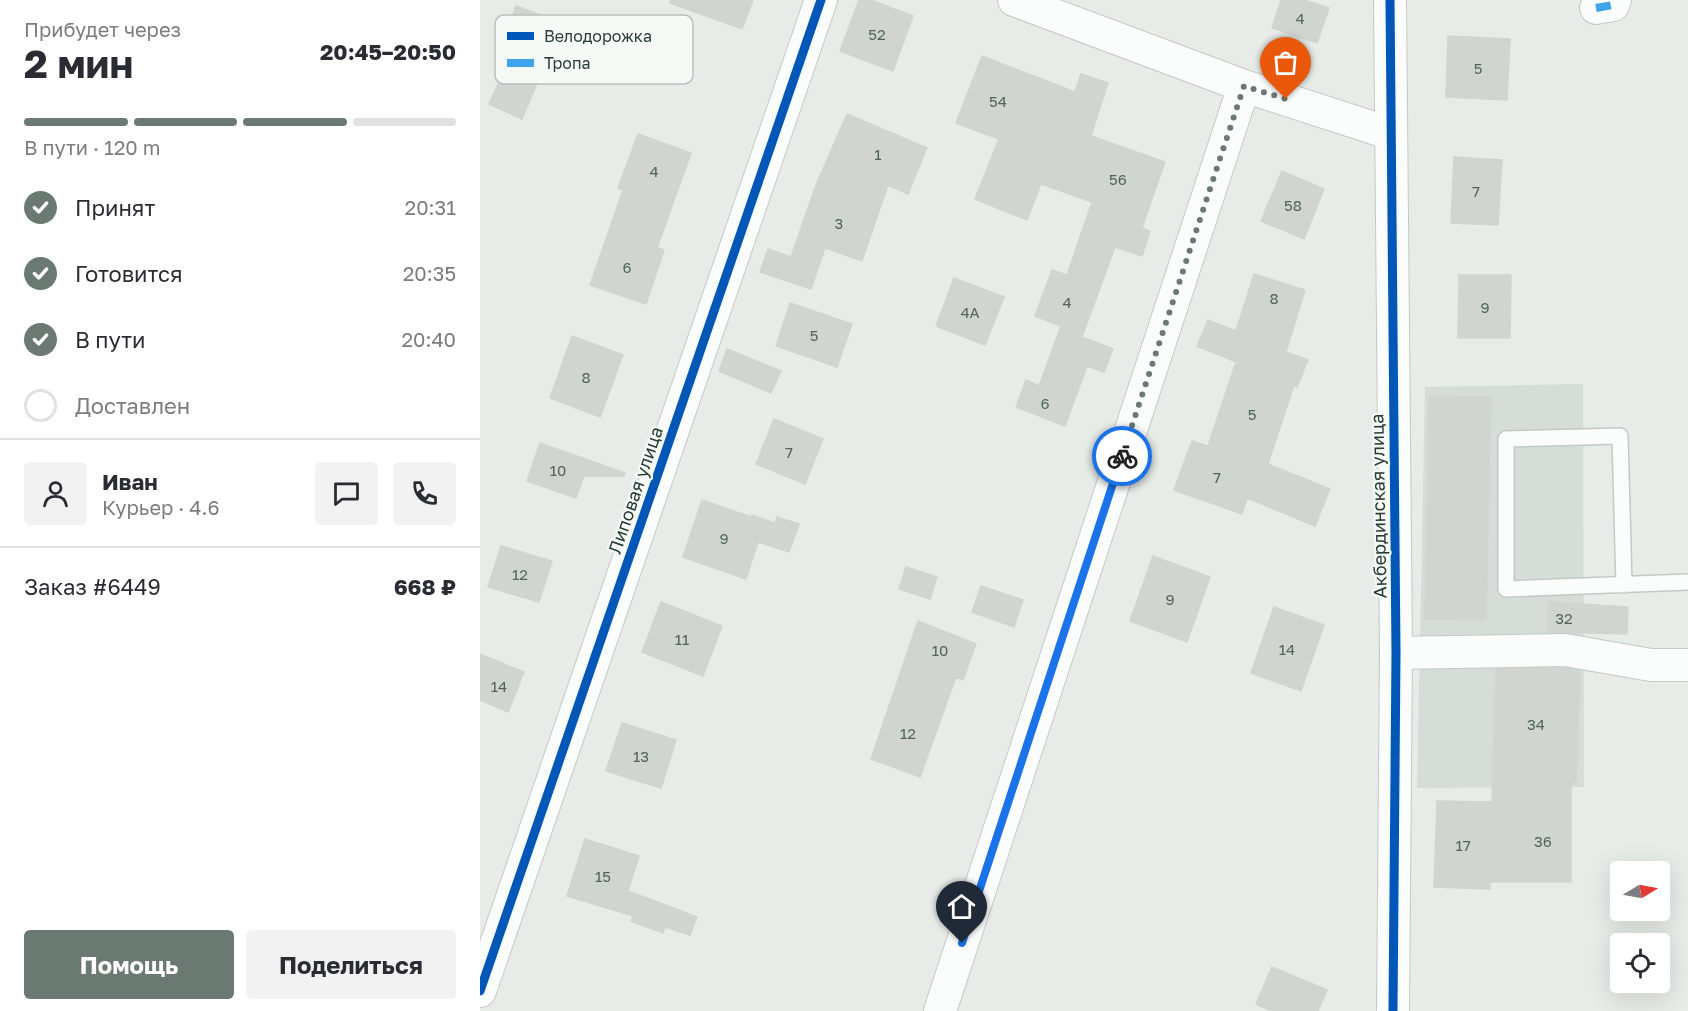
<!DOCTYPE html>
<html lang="ru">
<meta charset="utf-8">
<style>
:root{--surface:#fff;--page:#f2f2f3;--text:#2b2b33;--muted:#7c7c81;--line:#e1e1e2;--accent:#6a7a72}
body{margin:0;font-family:"Golos Text",sans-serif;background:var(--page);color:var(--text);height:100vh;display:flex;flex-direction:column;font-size:22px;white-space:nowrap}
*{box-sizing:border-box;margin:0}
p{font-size:20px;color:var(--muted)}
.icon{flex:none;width:33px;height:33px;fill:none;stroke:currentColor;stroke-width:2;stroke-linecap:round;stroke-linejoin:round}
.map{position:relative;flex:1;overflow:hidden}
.sheet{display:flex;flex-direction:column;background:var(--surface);width:480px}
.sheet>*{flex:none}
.needle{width:39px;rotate:80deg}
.tools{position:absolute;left:1130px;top:861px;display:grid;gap:12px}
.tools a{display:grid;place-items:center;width:60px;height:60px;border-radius:6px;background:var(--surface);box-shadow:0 6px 24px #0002;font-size:30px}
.pin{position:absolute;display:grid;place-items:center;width:51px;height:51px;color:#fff;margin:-62px -26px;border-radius:50% 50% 50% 0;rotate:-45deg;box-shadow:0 0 6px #0007}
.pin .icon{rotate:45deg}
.courier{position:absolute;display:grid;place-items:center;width:60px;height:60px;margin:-30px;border:4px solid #1a73e8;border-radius:50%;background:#fff;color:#222;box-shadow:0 2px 8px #0007}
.head em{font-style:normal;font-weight:700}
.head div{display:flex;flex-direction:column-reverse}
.head{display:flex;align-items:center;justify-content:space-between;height:102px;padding:0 24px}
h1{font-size:39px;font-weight:700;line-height:45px}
.bar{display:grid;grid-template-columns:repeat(4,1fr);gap:9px 6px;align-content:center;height:72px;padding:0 24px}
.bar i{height:8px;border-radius:4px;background:var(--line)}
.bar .on{background:var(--accent)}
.bar p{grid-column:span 4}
.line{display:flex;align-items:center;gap:15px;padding:0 24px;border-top:2px solid var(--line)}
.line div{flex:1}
.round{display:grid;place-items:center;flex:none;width:63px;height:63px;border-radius:6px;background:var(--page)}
ol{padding:0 24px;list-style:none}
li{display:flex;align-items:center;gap:18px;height:66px}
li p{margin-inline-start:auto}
li .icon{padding:6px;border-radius:50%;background:var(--accent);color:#fff;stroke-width:4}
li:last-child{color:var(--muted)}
li i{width:33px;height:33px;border:3px solid var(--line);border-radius:50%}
.button{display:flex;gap:12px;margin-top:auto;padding:12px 24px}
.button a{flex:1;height:69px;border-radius:6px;background:var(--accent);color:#fff;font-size:24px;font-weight:700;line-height:69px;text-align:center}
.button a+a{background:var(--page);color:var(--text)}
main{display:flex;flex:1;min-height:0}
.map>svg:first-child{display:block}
.built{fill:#d6ddd8}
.building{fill:#d0d5d2;stroke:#d0d5d2;stroke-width:1.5}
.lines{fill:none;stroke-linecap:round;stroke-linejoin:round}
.service-casing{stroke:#c4c9c6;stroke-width:18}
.minor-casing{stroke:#c4c9c6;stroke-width:34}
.service{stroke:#fbfcfc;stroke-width:15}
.minor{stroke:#fbfcfc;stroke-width:32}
.quiet{stroke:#3ea4eb;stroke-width:8;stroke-dasharray:15 8;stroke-linecap:butt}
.cycleway-casing{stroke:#f6faf7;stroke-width:13}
.cycleway{stroke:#0057b8;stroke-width:9}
.done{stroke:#6a7a72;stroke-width:6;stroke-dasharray:0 10.8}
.route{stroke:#1a73e8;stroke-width:8}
.labels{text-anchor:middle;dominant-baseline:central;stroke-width:4.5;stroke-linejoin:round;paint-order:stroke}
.number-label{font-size:15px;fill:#52645b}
.street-label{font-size:18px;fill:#273d32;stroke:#f6faf7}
.key{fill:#f6faf7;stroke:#b8c1bc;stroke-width:1.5}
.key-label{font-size:16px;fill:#273d32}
</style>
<main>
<section class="sheet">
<div class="head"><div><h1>2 мин</h1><p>Прибудет через</p></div><em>20:45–20:50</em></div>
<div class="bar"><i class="on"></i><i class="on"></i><i class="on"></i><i></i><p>В пути · 120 m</p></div>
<ol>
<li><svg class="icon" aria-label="check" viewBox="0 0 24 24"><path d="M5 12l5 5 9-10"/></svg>Принят<p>20:31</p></li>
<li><svg class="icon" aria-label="check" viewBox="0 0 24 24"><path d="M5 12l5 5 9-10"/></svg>Готовится<p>20:35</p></li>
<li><svg class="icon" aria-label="check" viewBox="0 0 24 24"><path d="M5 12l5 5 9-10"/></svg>В пути<p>20:40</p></li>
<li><i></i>Доставлен</li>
</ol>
<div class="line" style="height:108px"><a class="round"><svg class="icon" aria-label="person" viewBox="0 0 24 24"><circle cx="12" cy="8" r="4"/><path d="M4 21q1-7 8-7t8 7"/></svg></a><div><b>Иван</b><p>Курьер · 4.6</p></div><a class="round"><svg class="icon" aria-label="chat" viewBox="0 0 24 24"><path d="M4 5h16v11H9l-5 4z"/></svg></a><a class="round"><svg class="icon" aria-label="phone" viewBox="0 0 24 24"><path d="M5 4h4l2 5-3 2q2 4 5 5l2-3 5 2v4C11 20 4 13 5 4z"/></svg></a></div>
<div class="line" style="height:78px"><div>Заказ #6449</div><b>668 ₽</b></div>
<div class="button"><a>Помощь</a><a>Поделиться</a></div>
</section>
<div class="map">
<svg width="1208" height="1011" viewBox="0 0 1208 1011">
<rect width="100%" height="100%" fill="#e7ece9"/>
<path class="built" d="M 1103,384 L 1104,787 L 937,788 L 945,387 Z"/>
<path class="building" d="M 191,0 L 273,0 L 262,29 L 190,3 Z
M 379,0 L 391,0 L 433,16 L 413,71 L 360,51 Z
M 801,0 L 824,0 L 849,8 L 837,43 L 792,28 Z
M 36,6 L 88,25 L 69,83 L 59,79 L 42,119 L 9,104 L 25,68 L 16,65 Z
M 968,36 L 1030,39 L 1027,100 L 966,97 Z
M 502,56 L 595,92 L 601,74 L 628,83 L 611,136 L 685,162 L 662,228 L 670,231 L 662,256 L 635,247 L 602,337 L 633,349 L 624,372 L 607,366 L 585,426 L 536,407 L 546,380 L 559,386 L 581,326 L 555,316 L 572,270 L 587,275 L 612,202 L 561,184 L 547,220 L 495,199 L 519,139 L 476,123 Z
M 367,114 L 447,148 L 428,194 L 408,185 L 382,261 L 345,248 L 331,289 L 280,272 L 288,249 L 311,257 L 336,185 Z
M 158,134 L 211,153 L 177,248 L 184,250 L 166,304 L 110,285 L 143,190 L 138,188 Z
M 974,157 L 1022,160 L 1018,225 L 971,223 Z
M 802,171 L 844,189 L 824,239 L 781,221 Z
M 774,274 L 825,290 L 806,352 L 828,360 L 817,387 L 814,385 L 788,464 L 850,489 L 835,526 L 767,498 L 762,514 L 694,490 L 712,441 L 728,446 L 756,362 L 717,346 L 728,320 L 756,331 Z
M 979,275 L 1031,275 L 1030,338 L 978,338 Z
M 474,278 L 524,297 L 505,345 L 456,326 Z
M 310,303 L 372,324 L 357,367 L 296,346 Z
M 92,336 L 143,355 L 120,417 L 70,398 Z
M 247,349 L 301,371 L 291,393 L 239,371 Z
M 949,396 L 1011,397 L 1006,620 L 945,619 Z
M 294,419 L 343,439 L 325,484 L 276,464 Z
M 60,443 L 145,473 L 144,476 L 104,476 L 96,498 L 47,481 Z
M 222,500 L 271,517 L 272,515 L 295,523 L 297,517 L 319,524 L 309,552 L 278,542 L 266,579 L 203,557 Z
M 21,546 L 72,561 L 59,602 L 8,587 Z
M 673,556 L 730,577 L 707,642 L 650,621 Z
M 426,567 L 457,577 L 450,599 L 419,589 Z
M 501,586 L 543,600 L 534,627 L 492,612 Z
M 181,602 L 242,626 L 223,676 L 162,652 Z
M 1069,602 L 1148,607 L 1147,634 L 1067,632 Z
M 794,607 L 844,625 L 821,691 L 771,673 Z
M 438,621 L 496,644 L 483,680 L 476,677 L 440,777 L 391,759 Z
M 0,654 L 44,672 L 28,712 L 0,700 Z
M 1084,668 L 1100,671 L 1096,782 L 1091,782 L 1091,882 L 1010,882 L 1010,889 L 954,887 L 957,801 L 1012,802 L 1016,669 Z
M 142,723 L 196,740 L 181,788 L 126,771 Z
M 105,839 L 159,856 L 148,891 L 217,917 L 210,935 L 185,927 L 183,933 L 151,921 L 153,916 L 87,896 Z
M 792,967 L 847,990 L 838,1011 L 792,1011 L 776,1004 Z"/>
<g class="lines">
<g class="service-casing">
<path id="service" d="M 1144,585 L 1140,436 L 1026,439 L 1026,589 L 1208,582"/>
</g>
<g class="minor-casing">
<path id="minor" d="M 534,0 L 764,86 L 909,133
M 910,0 L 916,653 L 913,1011
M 1116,8 L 1133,5 L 1135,0
M 916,653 L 1085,650 L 1171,665 L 1208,665
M 0,991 L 341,0
M 460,1011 L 764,86"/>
</g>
<use href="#service" class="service"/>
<use href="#minor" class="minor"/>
<path class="quiet" d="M 1116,8 L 1133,5 L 1135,0"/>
<g class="cycleway-casing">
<path id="cycleway" d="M 910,0 L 916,653 L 913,1011
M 0,991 L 341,0"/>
</g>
<use href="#cycleway" class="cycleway"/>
</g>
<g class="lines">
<path class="done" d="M 642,456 L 764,86 L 806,99"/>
<path class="route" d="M 482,943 L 642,456"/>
</g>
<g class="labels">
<g class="number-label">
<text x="820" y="18">4</text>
<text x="397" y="34">52</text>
<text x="998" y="68">5</text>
<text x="518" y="101">54</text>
<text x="398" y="154">1</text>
<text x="174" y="171">4</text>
<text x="638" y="179">56</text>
<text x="996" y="191">7</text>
<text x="813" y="205">58</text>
<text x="359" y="223">3</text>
<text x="147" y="267">6</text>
<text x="794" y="298">8</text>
<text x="587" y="302">4</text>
<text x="1005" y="307">9</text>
<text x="490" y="312">4А</text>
<text x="334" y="335">5</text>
<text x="106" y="377">8</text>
<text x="565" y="403">6</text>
<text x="772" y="414">5</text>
<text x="309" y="452">7</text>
<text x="78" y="470">10</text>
<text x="737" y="477">7</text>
<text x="244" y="538">9</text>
<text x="40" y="574">12</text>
<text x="690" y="599">9</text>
<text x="1084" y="618">32</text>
<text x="202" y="639">11</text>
<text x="807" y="649">14</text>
<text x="460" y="650">10</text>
<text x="19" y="686">14</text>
<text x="1056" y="724">34</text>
<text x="428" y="733">12</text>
<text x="161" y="756">13</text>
<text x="1063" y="841">36</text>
<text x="983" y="845">17</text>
<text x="123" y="876">15</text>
</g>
<g class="street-label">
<text transform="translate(155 490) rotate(-71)">Липовая улица</text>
<text transform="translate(898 506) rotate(-91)">Акбердинская улица</text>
</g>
</g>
<rect x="15" y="15" width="198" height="69" rx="9" class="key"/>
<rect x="27" y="32" width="27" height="8" fill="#0057b8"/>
<rect x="27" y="59" width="27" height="8" fill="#3ea4eb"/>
<g class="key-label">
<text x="64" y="42">Велодорожка</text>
<text x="64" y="69">Тропа</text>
</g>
</svg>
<div class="tools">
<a><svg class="needle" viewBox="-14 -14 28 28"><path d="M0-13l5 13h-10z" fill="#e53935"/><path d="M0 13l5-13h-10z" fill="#7c7c81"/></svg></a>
<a><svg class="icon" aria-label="locate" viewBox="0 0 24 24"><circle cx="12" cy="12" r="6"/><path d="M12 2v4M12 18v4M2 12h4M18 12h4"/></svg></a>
</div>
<div class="pin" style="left:806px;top:99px;background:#ea580c"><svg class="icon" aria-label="bag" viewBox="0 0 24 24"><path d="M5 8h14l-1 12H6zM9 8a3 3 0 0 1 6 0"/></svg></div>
<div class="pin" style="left:482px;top:943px;background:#1f2937"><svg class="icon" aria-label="home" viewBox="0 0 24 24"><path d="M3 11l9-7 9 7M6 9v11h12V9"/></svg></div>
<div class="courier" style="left:642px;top:456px"><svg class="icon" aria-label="bike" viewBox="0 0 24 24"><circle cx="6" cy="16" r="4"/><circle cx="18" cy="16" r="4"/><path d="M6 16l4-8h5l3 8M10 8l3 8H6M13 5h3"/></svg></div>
</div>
</main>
